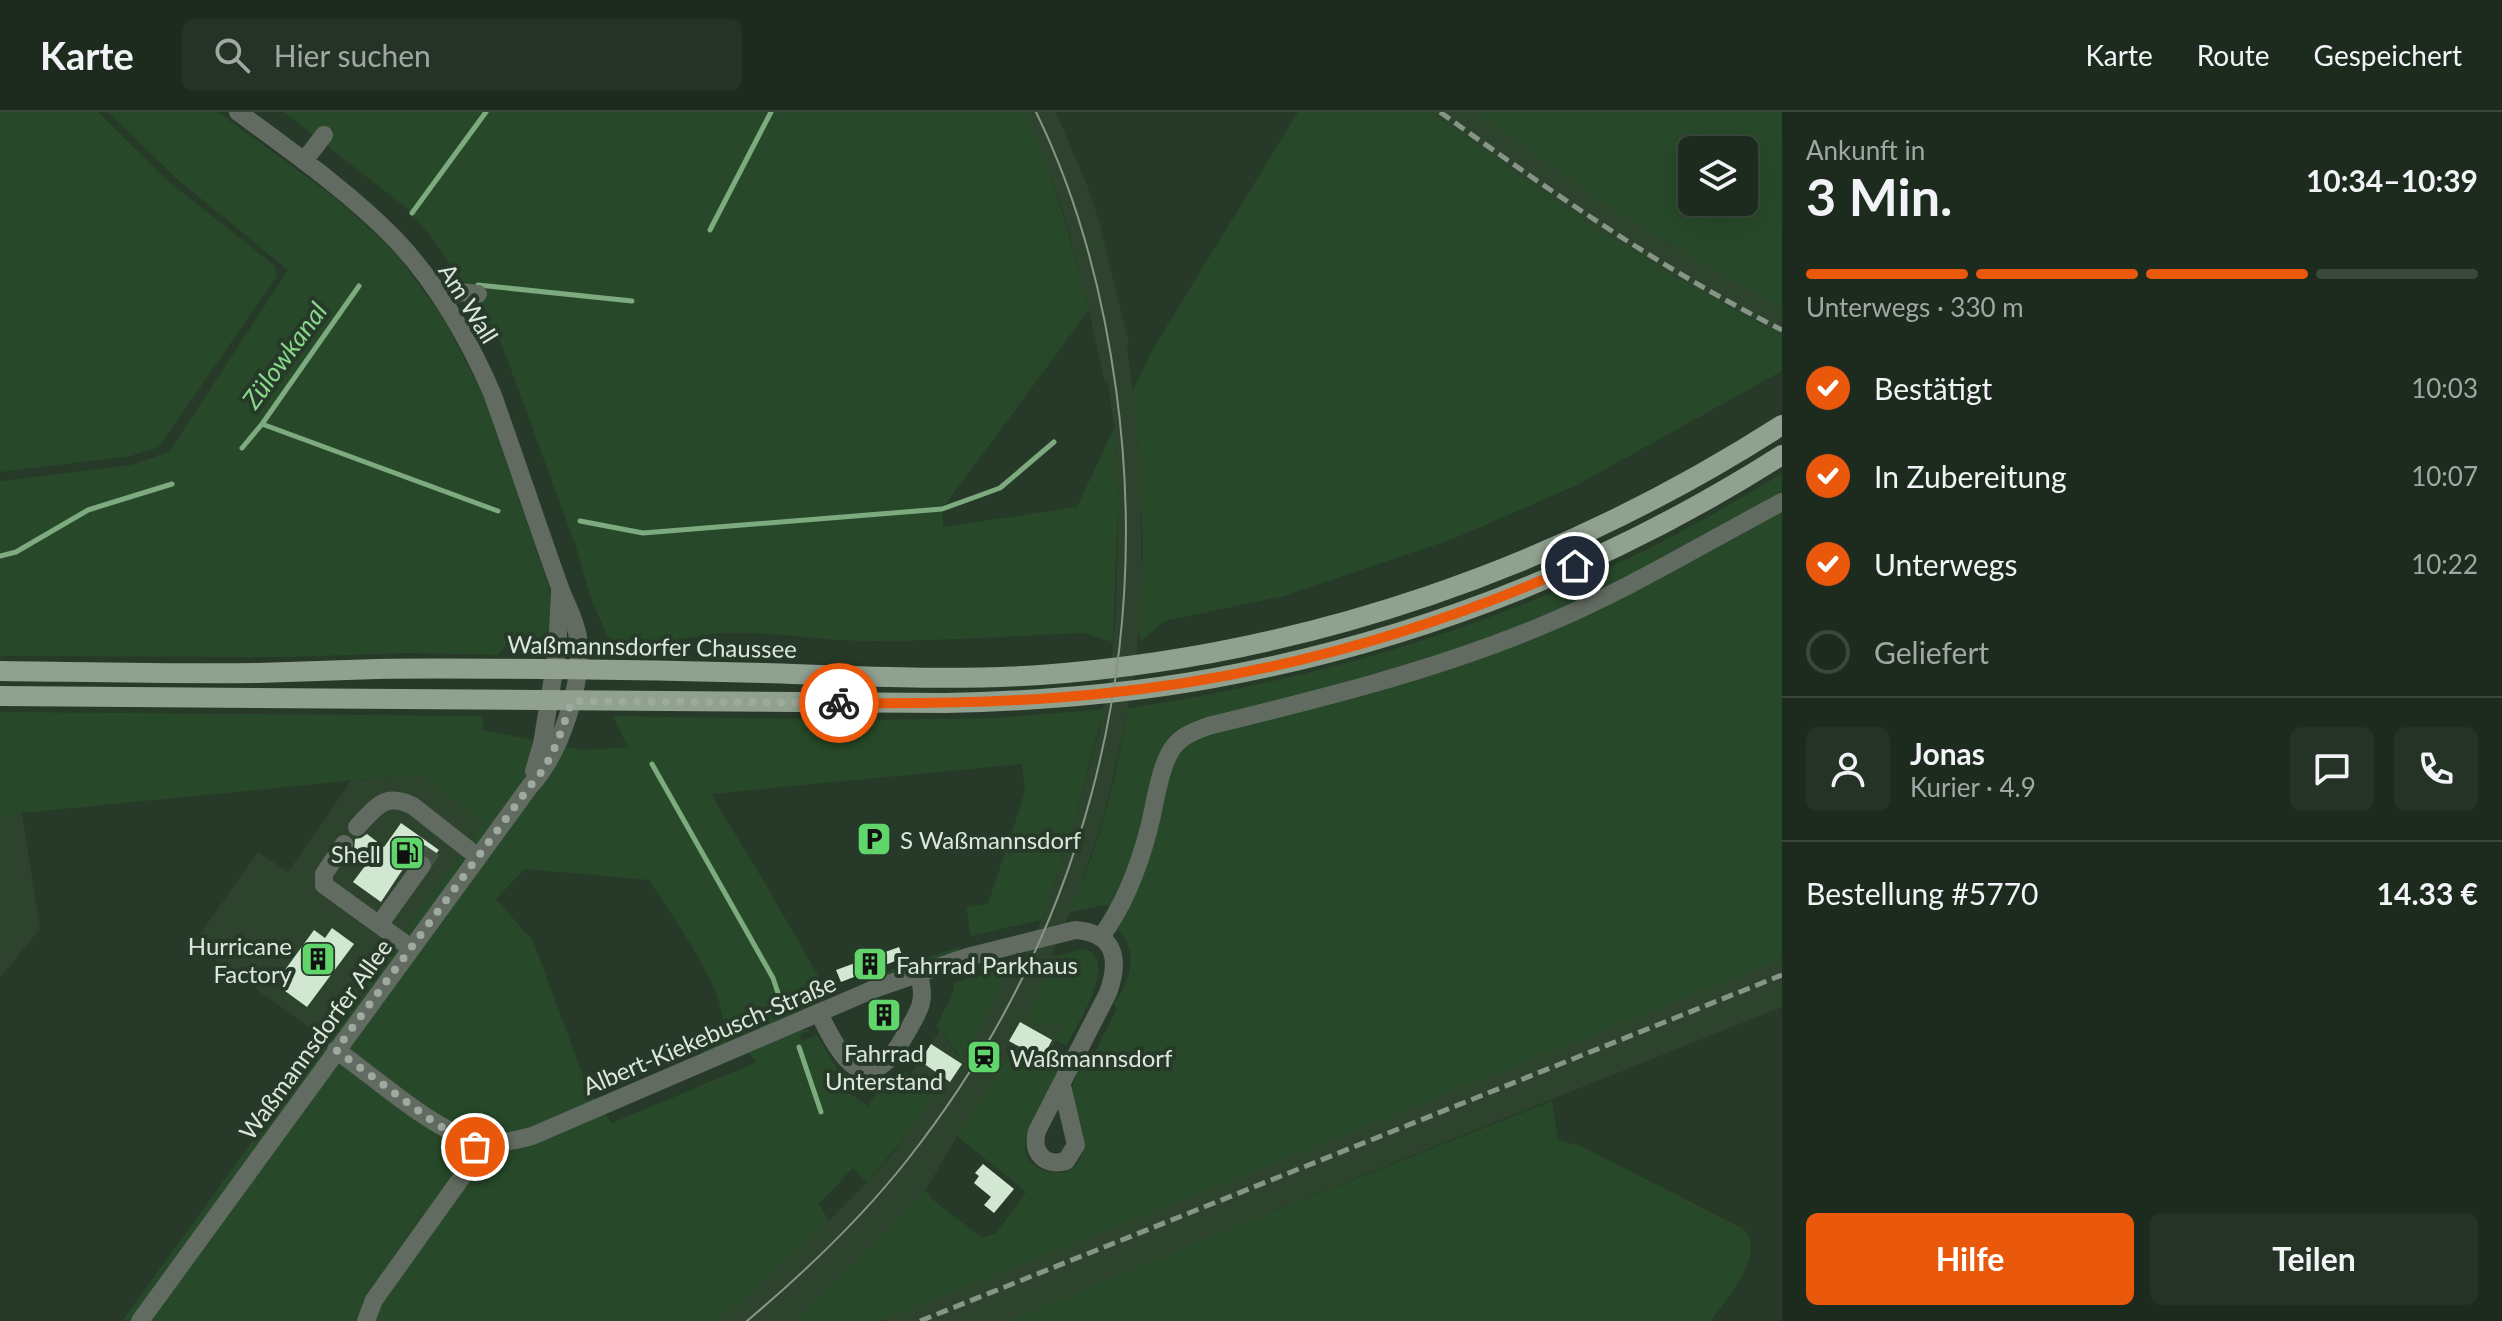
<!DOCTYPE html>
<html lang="de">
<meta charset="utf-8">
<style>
:root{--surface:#1d2b1e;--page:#253327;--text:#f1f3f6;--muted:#a0a7a4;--line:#3b473c;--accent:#ea580c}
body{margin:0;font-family:Lato,sans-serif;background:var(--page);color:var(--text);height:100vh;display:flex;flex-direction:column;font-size:30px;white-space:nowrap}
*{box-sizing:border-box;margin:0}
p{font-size:26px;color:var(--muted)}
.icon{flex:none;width:44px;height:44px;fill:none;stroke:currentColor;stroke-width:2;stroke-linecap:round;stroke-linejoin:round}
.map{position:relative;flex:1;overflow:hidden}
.panel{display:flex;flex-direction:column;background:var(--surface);width:720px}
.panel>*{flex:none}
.tools{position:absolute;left:1678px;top:24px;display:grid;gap:16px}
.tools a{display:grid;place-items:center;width:80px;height:80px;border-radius:12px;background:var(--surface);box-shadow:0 8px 32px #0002,0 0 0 2px var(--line);font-size:40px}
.pin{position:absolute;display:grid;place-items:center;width:68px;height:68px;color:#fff;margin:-34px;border:4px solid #fff;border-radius:50%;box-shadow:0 2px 8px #0007}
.courier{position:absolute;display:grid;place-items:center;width:80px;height:80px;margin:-40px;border:6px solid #ea580c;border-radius:50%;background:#fff;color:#222;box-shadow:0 2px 10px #0007}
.head em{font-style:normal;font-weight:700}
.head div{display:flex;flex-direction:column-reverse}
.head{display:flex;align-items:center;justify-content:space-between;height:136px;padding:0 24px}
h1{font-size:52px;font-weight:700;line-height:60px}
.bar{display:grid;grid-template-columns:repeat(4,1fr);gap:12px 8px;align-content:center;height:96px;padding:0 24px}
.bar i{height:10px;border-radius:6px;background:var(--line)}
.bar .active{background:var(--accent)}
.bar p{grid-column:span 4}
.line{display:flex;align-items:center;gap:20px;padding:0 24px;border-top:2px solid var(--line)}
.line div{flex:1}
.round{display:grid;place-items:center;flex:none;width:84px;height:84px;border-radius:12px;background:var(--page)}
ol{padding:0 24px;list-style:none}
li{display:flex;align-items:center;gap:24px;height:88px}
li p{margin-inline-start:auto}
li .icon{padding:8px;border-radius:50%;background:var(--accent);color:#fff;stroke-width:4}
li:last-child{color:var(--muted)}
li i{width:44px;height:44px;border:4px solid var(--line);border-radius:50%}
.cta{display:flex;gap:16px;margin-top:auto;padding:16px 24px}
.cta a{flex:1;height:92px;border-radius:12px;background:var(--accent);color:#fff;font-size:32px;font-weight:700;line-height:92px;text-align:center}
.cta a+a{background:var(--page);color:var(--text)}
header{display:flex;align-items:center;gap:48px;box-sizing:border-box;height:112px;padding:0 40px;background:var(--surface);border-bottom:2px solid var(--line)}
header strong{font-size:38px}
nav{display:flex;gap:44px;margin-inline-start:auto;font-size:28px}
.search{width:560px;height:72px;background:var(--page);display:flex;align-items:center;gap:20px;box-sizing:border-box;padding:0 28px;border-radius:12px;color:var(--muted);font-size:30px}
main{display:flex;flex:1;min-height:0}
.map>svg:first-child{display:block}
.built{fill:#2d432d}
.green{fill:#274929;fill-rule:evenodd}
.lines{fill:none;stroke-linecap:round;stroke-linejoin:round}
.stream{stroke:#7daa7f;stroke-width:5}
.building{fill:#d1e7d1}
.minor-tunnel{stroke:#425343;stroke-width:18;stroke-dasharray:18 9;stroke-linecap:butt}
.minor{stroke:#626b62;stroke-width:18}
.major{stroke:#90a190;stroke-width:20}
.tram{stroke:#879588;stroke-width:2}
.rail{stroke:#879588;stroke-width:5;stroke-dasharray:12 6;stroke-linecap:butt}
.done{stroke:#9daa9d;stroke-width:8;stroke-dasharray:0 14.4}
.route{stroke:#ea580c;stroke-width:10}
.labels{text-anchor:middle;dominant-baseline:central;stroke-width:8;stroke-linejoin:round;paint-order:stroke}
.street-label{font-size:24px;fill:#dce7dc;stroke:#273928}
.poi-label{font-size:24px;fill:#dce7dc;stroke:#273928;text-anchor:start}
.water-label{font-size:26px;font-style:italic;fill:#87d88a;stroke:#273928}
</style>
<header>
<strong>Karte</strong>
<div class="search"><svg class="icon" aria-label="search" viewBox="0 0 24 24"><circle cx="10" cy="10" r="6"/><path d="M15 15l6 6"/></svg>Hier suchen</div>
<nav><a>Karte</a><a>Route</a><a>Gespeichert</a></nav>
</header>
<main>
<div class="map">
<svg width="1782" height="1209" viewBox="0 0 1782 1209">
<rect width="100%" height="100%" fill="#273928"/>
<path class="built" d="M 1024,0 L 1056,0 L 1089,78 L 1099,109 L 1129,232 L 1127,235 L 1138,318 L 1141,381 L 1142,492 L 1134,563 L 1123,622 L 1102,710 L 1076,787 L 1051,844 L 1059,843 L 1026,908 L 1033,912 L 1064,911 L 1045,951 L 1043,950 L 1032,959 L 1020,938 L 1015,936 L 957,1024 L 926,1078 L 871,1136 L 793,1209 L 716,1209 L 739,1191 L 829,1109 L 867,1071 L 894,1039 L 929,990 L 919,965 L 910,963 L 941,917 L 955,940 L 963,945 L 1012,854 L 1022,852 L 1041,808 L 1074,711 L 1099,620 L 1110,562 L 1116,503 L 1118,392 L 1114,316 L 1108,270 L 1104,268 L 1089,198 L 1064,102 L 1050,62 Z
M 1431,0 L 1476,0 L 1605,92 L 1701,151 L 1782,195 L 1782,224 L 1688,172 L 1591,113 Z
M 418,662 L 483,711 L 326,927 L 193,832 L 258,740 L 288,760 L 351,669 Z
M 22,701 L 40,817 L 0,866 L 0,705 Z
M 1782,847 L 1782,895 L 1231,1116 L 1025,1203 L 1009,1209 L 880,1209 Z"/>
<path class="green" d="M 0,0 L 98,0 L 167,68 L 275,154 L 277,164 L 159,335 L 131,344 L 0,360 Z
M 108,0 L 218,0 L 333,84 L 394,139 L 443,205 L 484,285 L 549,475 C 552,493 554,516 546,533 L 505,535 L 498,543 L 409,541 L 288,545 L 0,544 L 0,369 L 131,353 L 169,340 L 288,158 L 177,67 Z
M 284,0 L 1024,0 C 1055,63 1071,131 1089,198 L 942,397 L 943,415 L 1077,395 L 1114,316 L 1118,392 L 1113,530 L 1084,521 C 1013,524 942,529 871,529 C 823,529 774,519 726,521 C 687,522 650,539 611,531 L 593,492 L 575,432 L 502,233 L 477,191 L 426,118 L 404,94 Z
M 1298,0 L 1431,0 L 1591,113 L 1688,172 L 1782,224 L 1782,259 L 1577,373 L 1455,426 L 1284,484 L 1165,509 L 1142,528 L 1139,527 L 1143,436 L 1138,318 L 1133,278 L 1151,240 Z
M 1476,0 L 1782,0 L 1782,195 L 1701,151 L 1605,92 ZM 1744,38 L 1744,90 L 1692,90 L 1692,38 Z
M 1782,361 L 1782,383 L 1571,497 L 1445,545 L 1177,618 L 1168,626 L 1143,720 L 1114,795 L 1103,793 L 1068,801 C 1098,742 1117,661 1128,596 C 1360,562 1584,487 1782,361 Z
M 1782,398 L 1782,847 L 880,1209 L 793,1209 L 871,1136 L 926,1078 L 932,1087 L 982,1126 L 995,1122 L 1026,1080 L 957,1024 L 1015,935 L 1020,938 L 1032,959 L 1047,949 L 1061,957 C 1051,976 1024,1014 1025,1035 C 1027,1062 1069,1071 1081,1046 C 1090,1025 1074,1006 1072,986 C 1071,975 1076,966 1079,956 L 1088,954 L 1117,896 L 1113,893 C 1129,870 1141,842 1118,818 L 1135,782 L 1171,654 L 1176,643 L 1196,624 L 1473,546 Z
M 1104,597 L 1074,711 L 1041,808 L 971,824 L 966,795 L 988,792 L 1025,680 L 1022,652 L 711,682 L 766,773 L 825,876 L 781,895 L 786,901 L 824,885 L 823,890 L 801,918 L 810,918 L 799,923 L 802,929 L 817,923 C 827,938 836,964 854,969 L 849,981 L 868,994 L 879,978 L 874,975 L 889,967 L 900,957 L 910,963 L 940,966 L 944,968 L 911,1016 L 867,1071 L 853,1056 L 819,1092 L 829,1109 L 739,1191 L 716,1209 L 122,1209 L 483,711 L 418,662 L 22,701 L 0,705 L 0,600 L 483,604 L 483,618 L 583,638 L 628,635 L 613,604 L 864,608 L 994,606 ZM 525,757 L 649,768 C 673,804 696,838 715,877 C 722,892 720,912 732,924 L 701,939 L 707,941 L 736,928 L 757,950 L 612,1011 L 588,977 L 533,829 L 496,787 Z
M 959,835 L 958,840 L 874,868 L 873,864 Z
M 1087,837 C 1118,853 1077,912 1066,934 L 1055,928 L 1063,912 L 1033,912 L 1025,908 L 1059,843 Z
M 1012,854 L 963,945 C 950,937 949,922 936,914 L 952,884 L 955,870 Z
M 1552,989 L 1558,1028 L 1580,1034 L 1744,1117 C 1767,1144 1726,1186 1711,1209 L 1009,1209 L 1231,1116 Z"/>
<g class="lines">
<path class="stream" d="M 412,101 L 486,0
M 710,118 L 771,0
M 478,173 L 632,189
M 262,312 L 498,399
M 242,336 L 262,312 L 359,174
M 580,409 L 643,421 L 942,397 L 1000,376 L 1054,330
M 0,444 L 16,440 L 88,398 L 172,372
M 652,652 L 773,866 L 780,887
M 799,935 L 821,1000"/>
</g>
<path class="building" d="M 401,711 L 439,738 L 432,747 L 422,741 L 411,745 L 381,790 L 353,770 L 365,754 L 353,745 L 356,740 L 354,739 L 355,727 L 361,726 L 367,722 L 384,735 Z
M 332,816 L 354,832 L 307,895 L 285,879 L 292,869 L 282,862 L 314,818 L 325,826 Z
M 899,835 L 903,846 L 841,870 L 836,858 Z
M 892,889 L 900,907 L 876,917 L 869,899 Z
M 1020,910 L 1052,928 L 1042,947 L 1009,929 Z
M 931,932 L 962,952 L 950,970 L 920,949 Z
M 983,1052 L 1014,1077 L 994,1101 L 984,1093 L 991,1085 L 974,1071 L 979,1064 L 975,1061 Z"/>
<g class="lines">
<path class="minor-tunnel" d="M 422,753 L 434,735"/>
<path class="minor" d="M 304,49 L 324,23
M 443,188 L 460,180 L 478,182
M 534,659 L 542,632 L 557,541 L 560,479
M 357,715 C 376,695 384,680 413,694 L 478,745
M 344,732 L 324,762 L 324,773 L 411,836
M 379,813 L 422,753
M 1101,825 C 1125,792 1139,755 1149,716 C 1155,693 1160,650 1175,633 C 1183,623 1196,619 1208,614 C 1319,587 1433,559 1539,515 C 1624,480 1701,433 1782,390
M 819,901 C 841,948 867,990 904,925 C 918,900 928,890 918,861
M 336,938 C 372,963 436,1021 477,1029 C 496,1033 513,1029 532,1024 L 874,877 L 967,845 L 1075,818 C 1116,821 1120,848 1108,881 L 1037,1019 C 1031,1041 1045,1055 1066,1049 L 1076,1033 L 1062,974
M 140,1209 L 530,674 C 561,641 584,570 578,525 C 575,506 565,491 559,473 C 536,409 515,345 492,281 C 468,226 437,171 395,127 C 348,79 292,40 238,0
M 366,1209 L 374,1188 L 462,1065 L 476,1029"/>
<path class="major" d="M 0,559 C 86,560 172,562 258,561 C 298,560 337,558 377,557 C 436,556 494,557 552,557 C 623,558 693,559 764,561 C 856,564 948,569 1040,563 C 1305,544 1559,456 1782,313
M 0,584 L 945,591 C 1044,589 1143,581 1240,561 C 1432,523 1617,448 1782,343"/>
<path class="tram" d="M 747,1209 C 805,1160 861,1107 908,1047 C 1081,827 1154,554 1116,277 C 1103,182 1078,86 1036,0"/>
<path class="rail" d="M 1440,0 C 1550,79 1661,157 1782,218
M 920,1209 L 1782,863"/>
</g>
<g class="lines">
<path class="done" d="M 475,1035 L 476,1029 L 451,1020 L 438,1013 L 336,938 L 530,674 C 553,650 561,619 572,589 L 839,591"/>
<path class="route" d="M 839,591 C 925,592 1012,591 1098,582 C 1263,566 1424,521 1575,454"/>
</g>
<defs>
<g id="parking-square" transform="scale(1.8)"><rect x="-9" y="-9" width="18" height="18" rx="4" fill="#60d56a" stroke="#273928"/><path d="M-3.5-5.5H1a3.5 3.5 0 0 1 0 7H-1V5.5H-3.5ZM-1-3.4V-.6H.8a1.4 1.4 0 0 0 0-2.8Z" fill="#111"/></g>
<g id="fuel-square" transform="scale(1.8)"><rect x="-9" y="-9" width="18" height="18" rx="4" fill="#60d56a" stroke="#273928"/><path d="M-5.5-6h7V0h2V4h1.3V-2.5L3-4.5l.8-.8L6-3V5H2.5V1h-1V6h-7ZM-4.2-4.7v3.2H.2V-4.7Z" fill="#111"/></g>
<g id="building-square" transform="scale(1.8)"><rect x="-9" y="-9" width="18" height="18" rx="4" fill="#60d56a" stroke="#273928"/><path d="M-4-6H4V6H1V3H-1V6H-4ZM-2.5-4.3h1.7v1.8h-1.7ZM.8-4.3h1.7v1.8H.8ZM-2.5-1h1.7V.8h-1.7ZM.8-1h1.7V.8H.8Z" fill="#111"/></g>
<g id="station-square" transform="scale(1.8)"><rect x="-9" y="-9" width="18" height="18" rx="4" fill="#60d56a" stroke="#273928"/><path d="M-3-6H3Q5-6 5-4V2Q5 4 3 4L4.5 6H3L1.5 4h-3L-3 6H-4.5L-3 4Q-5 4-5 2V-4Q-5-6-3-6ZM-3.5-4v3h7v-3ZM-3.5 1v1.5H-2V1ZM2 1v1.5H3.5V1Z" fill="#111"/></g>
</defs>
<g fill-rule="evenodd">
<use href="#parking-square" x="874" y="727"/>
<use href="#fuel-square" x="407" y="741"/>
<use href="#building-square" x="318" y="847"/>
<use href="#building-square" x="870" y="852"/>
<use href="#building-square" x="884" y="903"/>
<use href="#station-square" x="984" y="945"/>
</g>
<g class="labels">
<g class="street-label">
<text transform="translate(469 191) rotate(58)">Am Wall</text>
<text transform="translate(652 534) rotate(1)">Waßmannsdorfer Chaussee</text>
<text transform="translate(709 922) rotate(-23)">Albert-Kiekebusch-Straße</text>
<text transform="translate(315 927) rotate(-54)">Waßmannsdorfer Allee</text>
</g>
<g class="poi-label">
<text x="900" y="727">S Waßmannsdorf</text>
<text x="381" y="741" text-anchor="end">Shell</text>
<text x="292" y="833" text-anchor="end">Hurricane<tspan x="292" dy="28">Factory</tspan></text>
<text x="896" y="852">Fahrrad Parkhaus</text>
<text x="884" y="940" text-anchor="middle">Fahrrad<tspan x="884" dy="28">Unterstand</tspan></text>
<text x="1010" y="945">Waßmannsdorf</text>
</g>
<g class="water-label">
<text transform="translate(284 243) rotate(-54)">Zülowkanal</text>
</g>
</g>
</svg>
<div class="tools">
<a><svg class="icon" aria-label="layers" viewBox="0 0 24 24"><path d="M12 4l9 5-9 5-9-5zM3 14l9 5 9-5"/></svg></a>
</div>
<div class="pin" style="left:475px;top:1035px;background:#ea580c"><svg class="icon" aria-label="bag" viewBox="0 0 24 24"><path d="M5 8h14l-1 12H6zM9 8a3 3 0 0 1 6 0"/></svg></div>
<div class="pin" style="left:1575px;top:454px;background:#1f2937"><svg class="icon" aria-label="home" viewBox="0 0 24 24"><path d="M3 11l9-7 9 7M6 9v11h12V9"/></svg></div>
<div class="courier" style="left:839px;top:591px"><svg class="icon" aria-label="bike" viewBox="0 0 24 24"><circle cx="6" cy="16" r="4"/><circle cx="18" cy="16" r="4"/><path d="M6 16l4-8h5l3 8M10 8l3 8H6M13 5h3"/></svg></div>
</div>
<section class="panel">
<div class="head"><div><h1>3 Min.</h1><p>Ankunft in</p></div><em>10:34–10:39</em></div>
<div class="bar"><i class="active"></i><i class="active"></i><i class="active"></i><i></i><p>Unterwegs · 330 m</p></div>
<ol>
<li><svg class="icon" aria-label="check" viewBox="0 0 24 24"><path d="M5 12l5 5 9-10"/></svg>Bestätigt<p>10:03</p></li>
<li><svg class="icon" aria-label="check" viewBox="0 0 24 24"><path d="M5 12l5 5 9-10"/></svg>In Zubereitung<p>10:07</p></li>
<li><svg class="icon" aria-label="check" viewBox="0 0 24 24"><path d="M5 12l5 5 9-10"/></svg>Unterwegs<p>10:22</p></li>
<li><i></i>Geliefert</li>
</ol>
<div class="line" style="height:144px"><a class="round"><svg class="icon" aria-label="person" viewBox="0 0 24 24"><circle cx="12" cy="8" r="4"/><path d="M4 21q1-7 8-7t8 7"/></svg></a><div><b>Jonas</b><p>Kurier · 4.9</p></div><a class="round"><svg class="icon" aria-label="chat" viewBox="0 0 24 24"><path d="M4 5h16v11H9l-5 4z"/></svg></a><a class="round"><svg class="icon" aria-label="phone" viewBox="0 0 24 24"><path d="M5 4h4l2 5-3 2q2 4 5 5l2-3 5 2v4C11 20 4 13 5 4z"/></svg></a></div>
<div class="line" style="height:104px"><div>Bestellung #5770</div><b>14.33 €</b></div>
<div class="cta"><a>Hilfe</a><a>Teilen</a></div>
</section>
</main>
